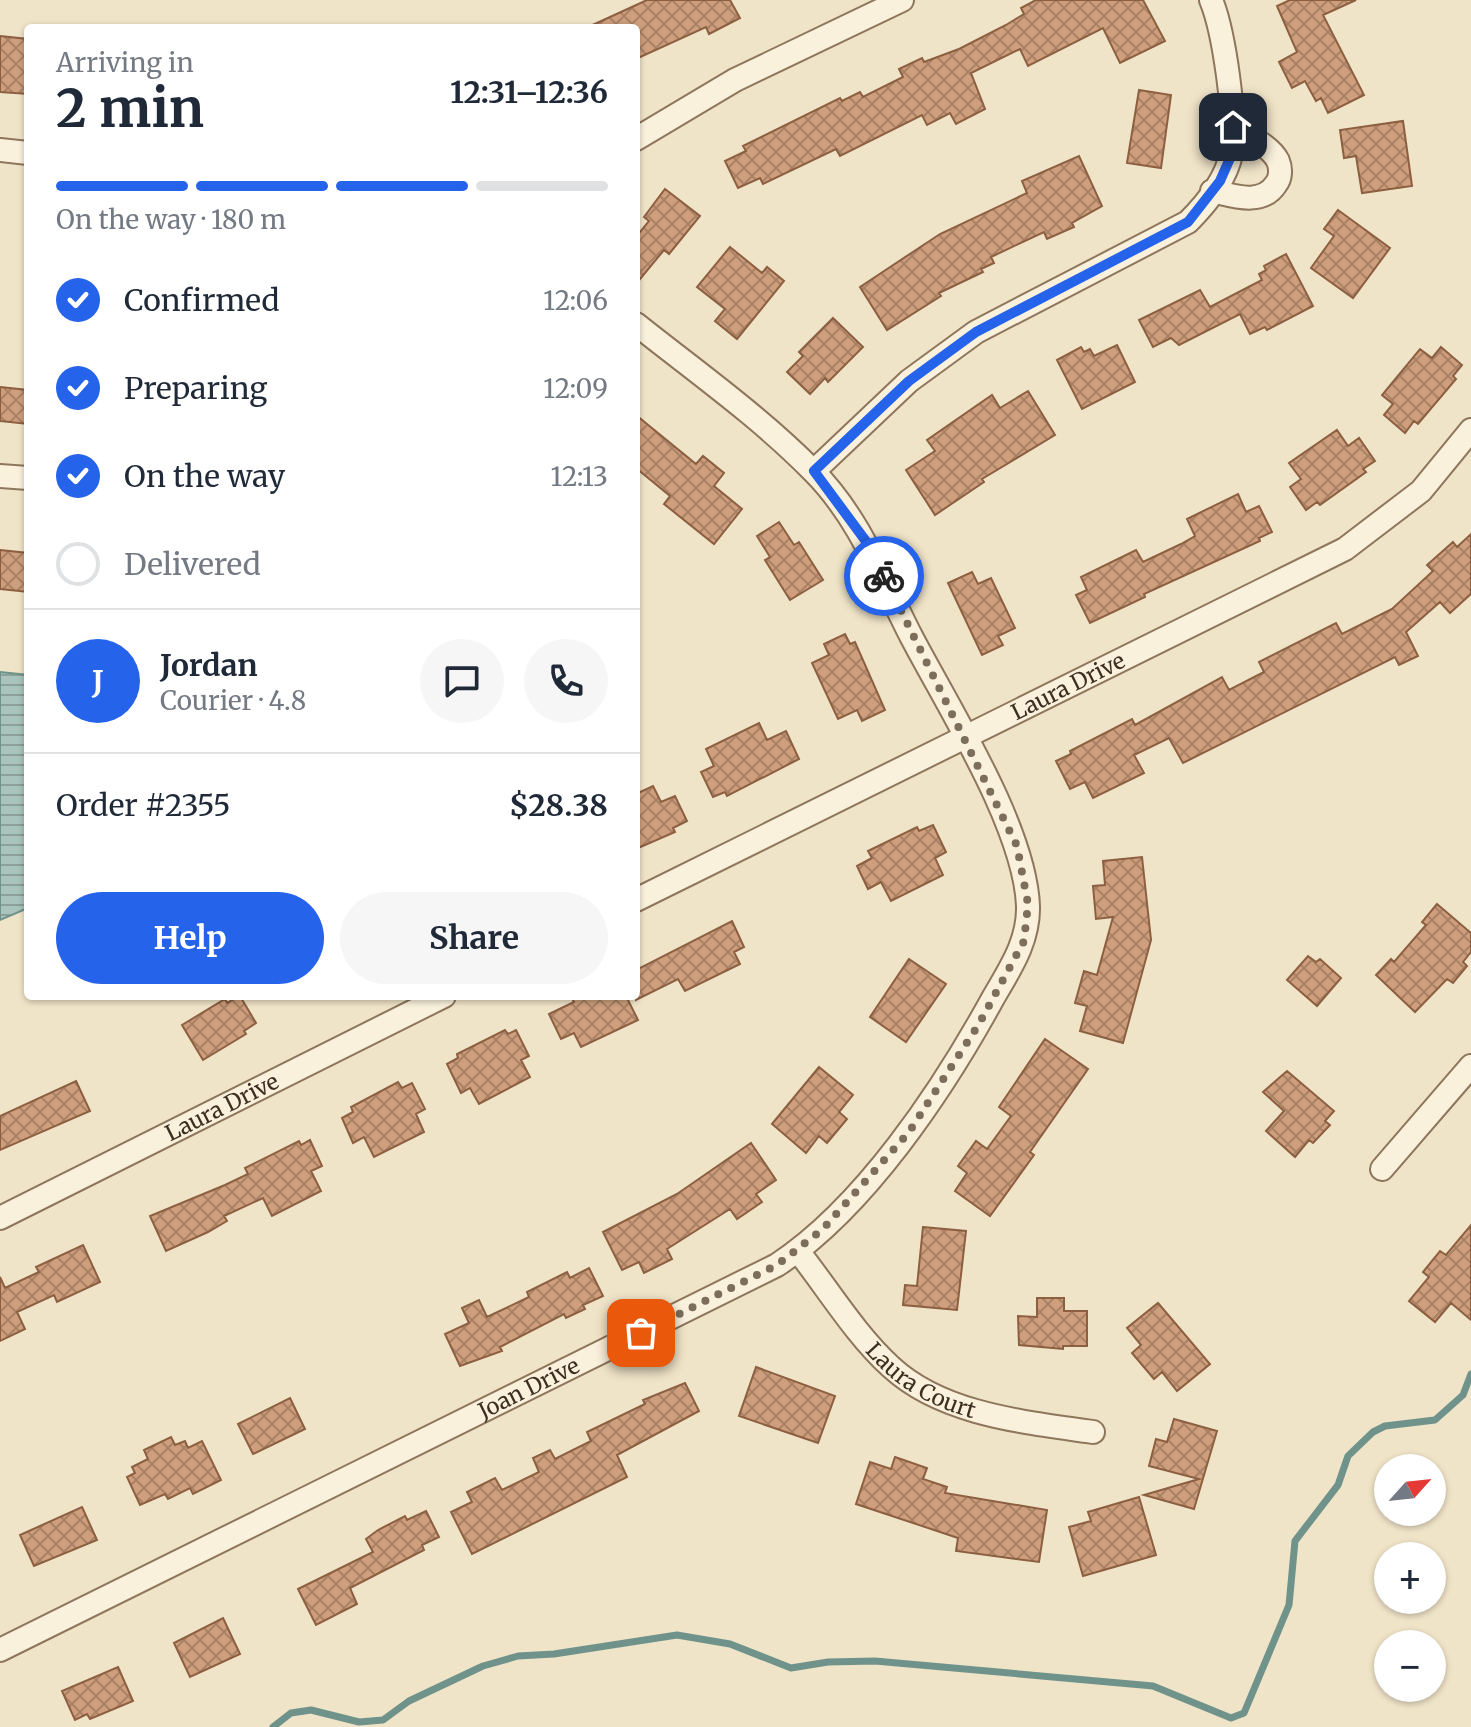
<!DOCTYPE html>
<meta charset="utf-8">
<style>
:root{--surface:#fff;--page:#f6f6f7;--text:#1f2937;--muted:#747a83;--line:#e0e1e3;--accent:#2563eb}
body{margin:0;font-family:Merriweather,serif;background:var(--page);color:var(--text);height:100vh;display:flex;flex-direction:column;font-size:30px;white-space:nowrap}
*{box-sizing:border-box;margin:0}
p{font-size:26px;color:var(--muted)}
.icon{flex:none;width:44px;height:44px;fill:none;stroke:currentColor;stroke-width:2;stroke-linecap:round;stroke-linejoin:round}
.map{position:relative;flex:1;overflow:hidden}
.drawer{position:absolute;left:24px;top:24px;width:616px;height:976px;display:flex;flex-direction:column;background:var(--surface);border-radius:8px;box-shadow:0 2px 6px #0004}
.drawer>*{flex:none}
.needle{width:52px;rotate:63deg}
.controls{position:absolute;left:1374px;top:1454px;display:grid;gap:16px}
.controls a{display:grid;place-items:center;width:72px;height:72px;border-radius:50%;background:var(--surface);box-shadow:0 2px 6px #0004;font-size:40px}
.pin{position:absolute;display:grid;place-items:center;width:68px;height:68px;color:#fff;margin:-34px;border-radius:16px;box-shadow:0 4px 12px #0006}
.courier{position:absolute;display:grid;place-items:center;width:80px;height:80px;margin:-40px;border:6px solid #2563eb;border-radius:50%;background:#fff;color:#222;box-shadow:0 2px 10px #0007}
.headline em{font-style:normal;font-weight:700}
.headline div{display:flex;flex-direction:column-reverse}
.headline{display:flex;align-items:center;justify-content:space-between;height:136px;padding:0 32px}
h1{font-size:52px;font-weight:700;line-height:60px}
.bar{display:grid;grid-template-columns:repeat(4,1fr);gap:12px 8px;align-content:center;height:96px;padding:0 32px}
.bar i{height:10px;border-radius:6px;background:var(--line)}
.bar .active{background:var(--accent)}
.bar p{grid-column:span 4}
.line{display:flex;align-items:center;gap:20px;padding:0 32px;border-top:2px solid var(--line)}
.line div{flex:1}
.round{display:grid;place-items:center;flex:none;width:84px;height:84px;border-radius:42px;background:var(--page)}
ol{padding:0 32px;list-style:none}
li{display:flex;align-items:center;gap:24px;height:88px}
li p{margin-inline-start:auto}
li .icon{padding:8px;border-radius:50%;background:var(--accent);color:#fff;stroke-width:4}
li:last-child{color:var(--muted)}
li i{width:44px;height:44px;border:4px solid var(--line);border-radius:50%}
.action{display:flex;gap:16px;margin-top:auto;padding:16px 32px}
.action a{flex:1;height:92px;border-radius:48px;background:var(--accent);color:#fff;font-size:32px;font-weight:700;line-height:92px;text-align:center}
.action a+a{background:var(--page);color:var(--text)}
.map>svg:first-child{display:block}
.water{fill:url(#water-rules);stroke:#6f938a;stroke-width:2}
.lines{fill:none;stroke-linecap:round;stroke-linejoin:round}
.stream{stroke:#6f938a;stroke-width:7}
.building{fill:url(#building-cross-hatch);stroke:#8d5f41;stroke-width:2}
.street-casing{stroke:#8d765c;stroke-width:26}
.street{stroke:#faf1dc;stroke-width:22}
.done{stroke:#7c6e5b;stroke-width:8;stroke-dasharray:0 14.4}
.route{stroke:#2563eb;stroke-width:10}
.labels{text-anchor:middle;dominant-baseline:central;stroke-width:6;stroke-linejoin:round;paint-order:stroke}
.street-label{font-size:22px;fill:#3d2e20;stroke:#f7eed8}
</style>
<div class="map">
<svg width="1471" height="1727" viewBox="0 0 1471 1727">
<defs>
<pattern id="water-rules" width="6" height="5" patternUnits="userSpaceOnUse" patternTransform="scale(2)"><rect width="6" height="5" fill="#a9c4bc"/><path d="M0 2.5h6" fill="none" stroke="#8ba098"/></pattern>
<pattern id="building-cross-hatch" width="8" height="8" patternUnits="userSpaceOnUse" patternTransform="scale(2)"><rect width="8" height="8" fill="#cf9f7d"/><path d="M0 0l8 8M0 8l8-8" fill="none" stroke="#a98266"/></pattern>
</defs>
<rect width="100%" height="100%" fill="#f0e4c8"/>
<path class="water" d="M 0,672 L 28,675 L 28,908 L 0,920 Z"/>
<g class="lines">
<path class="stream" d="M 273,1727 L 291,1713 L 311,1710 L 359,1722 L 383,1720 L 409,1701 L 483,1666 L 518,1656 L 554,1654 L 677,1635 L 730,1644 L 791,1668 L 828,1662 L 875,1661 L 1153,1686 L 1231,1718 L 1244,1713 L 1289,1605 L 1295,1541 L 1338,1485 L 1348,1456 L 1373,1432 L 1385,1426 L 1435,1420 L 1463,1395 L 1471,1374"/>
</g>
<path class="building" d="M 647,0 L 730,0 L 740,18 L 709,34 L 706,27 L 636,59 L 636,28 L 586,28 Z
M 1036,0 L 1143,0 L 1165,41 L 1120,63 L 1103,28 L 1028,66 L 1020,49 L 971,73 L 985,109 L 956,124 L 950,113 L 927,125 L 922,115 L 840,156 L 836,149 L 763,184 L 760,178 L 738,188 L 725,161 L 746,151 L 743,146 L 840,98 L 842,101 L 860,92 L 863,97 L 903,77 L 899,69 L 922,58 L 924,62 L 959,49 L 1006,25 L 1024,14 L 1021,8 Z
M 1290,0 L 1356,0 L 1323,15 L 1364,95 L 1328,113 L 1321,98 L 1316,101 L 1305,81 L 1292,88 L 1279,62 L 1297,52 L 1277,6 Z
M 0,36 L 28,39 L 28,94 L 0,92 Z
M 1139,90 L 1171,95 L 1161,168 L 1127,163 Z
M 1403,121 L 1412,186 L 1362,193 L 1356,156 L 1344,158 L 1340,130 Z
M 1079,156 L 1102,206 L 1072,223 L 1074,227 L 1047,239 L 1044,232 L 991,257 L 994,263 L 981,269 L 983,272 L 939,293 L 941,296 L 887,330 L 860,287 L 940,234 L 1027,193 L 1022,181 Z
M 665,189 L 700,216 L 669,254 L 664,250 L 636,284 L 636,237 L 649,221 L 644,217 Z
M 1338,210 L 1390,248 L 1353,298 L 1311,268 L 1334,236 L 1324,229 Z
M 730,247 L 762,273 L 767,267 L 784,281 L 737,339 L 715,321 L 725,309 L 697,287 Z
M 1286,254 L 1313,306 L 1267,330 L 1265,327 L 1250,334 L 1240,314 L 1179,345 L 1171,338 L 1153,347 L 1139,320 L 1200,290 L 1210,307 L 1262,280 L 1259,274 L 1266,270 L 1264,266 Z
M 833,318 L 863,347 L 828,382 L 825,378 L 810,394 L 787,372 L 803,356 L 799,352 Z
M 1117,345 L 1135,382 L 1082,409 L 1057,360 L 1081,347 L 1084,352 L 1090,349 L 1094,356 Z
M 1441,347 L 1462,365 L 1453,376 L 1456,379 L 1418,424 L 1414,421 L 1405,433 L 1384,415 L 1393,404 L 1382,395 L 1420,349 L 1432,358 Z
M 0,387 L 28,390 L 28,424 L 0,421 Z
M 1028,391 L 1055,435 L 982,479 L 984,482 L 935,515 L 906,470 L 935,451 L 927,440 L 992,395 L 1000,408 Z
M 636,415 L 696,464 L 703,456 L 724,473 L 714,486 L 742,509 L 714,544 L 664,504 L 670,496 L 636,468 Z
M 1337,430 L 1348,446 L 1359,438 L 1375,461 L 1363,469 L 1366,472 L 1320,505 L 1317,502 L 1306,510 L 1290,487 L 1301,479 L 1289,463 Z
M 1238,494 L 1246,512 L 1259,506 L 1272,532 L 1259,538 L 1260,541 L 1144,594 L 1145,597 L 1090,623 L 1076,595 L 1087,590 L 1081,577 L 1136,550 L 1143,562 L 1181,544 L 1195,536 L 1187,519 Z
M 779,522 L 794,545 L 799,542 L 823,580 L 790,600 L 765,560 L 770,557 L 757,536 Z
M 1471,534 L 1471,594 L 1450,613 L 1440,602 L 1406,632 L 1418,656 L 1399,665 L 1395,657 L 1183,763 L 1169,738 L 1134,755 L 1144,773 L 1093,798 L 1085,782 L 1070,789 L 1056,761 L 1071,754 L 1070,751 L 1132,719 L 1135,725 L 1222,677 L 1229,690 L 1264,672 L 1259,662 L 1336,623 L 1342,634 L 1392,609 L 1433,571 L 1427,565 L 1453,542 L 1457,547 Z
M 0,550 L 28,553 L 28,592 L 0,589 Z
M 972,572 L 978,584 L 991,578 L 1015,628 L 998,636 L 1003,645 L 982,655 L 948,583 Z
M 845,634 L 850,644 L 855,642 L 885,710 L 862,721 L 857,710 L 838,719 L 812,663 L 829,655 L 824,644 Z
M 759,723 L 767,740 L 786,731 L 799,759 L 727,796 L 725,792 L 713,797 L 701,772 L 714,766 L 706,749 Z
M 653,786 L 661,802 L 675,796 L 687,821 L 673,828 L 675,832 L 636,849 L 636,794 Z
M 933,825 L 946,852 L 935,858 L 943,875 L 891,901 L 881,882 L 868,889 L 857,866 L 872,858 L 868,851 L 917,827 L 919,831 Z
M 1142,857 L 1151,940 L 1123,1043 L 1080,1031 L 1087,1006 L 1075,1003 L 1084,971 L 1097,975 L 1113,917 L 1096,919 L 1093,886 L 1105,885 L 1103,861 Z
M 1437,904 L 1471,933 L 1471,952 L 1463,962 L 1467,966 L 1453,983 L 1447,979 L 1415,1012 L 1376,975 L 1391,959 L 1394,962 L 1426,925 L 1422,922 Z
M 732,921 L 744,947 L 734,952 L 740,964 L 685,991 L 678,979 L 636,1000 L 636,970 Z
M 1308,956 L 1316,962 L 1320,959 L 1341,978 L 1317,1006 L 1287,980 Z
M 909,959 L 946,984 L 906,1042 L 870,1017 Z
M 240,996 L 256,1023 L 244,1031 L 246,1034 L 203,1060 L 182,1025 L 225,999 L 227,1003 Z
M 571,996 L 626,996 L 638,1020 L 581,1047 L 574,1033 L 561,1039 L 549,1014 L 574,1002 Z
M 505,1030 L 508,1034 L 516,1030 L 529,1056 L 521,1060 L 530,1077 L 479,1104 L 470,1088 L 461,1093 L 447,1064 L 458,1058 L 457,1054 Z
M 1045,1039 L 1088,1069 L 1030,1152 L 1034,1155 L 990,1216 L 955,1191 L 967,1173 L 958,1166 L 976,1141 L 987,1149 L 1011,1116 L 999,1107 Z
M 819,1067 L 853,1095 L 839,1112 L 847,1119 L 827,1143 L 819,1136 L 806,1153 L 772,1124 Z
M 1287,1071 L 1334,1111 L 1325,1121 L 1330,1125 L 1313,1143 L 1309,1140 L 1295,1157 L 1266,1131 L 1284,1111 L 1263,1092 Z
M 76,1081 L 90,1111 L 0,1150 L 0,1116 Z
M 398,1082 L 402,1088 L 412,1083 L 425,1109 L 416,1114 L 424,1132 L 374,1157 L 364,1137 L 353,1143 L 342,1118 L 353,1112 L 351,1107 Z
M 310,1140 L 322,1166 L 311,1171 L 321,1191 L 272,1216 L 263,1198 L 224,1216 L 227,1221 L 208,1232 L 166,1251 L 150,1216 L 225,1185 L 248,1174 L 245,1168 L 299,1141 L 301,1145 Z
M 751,1143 L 776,1180 L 756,1194 L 762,1202 L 737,1219 L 730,1209 L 667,1249 L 672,1259 L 644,1273 L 639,1262 L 622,1270 L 603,1232 L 677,1194 Z
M 1471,1225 L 1471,1320 L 1451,1303 L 1435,1322 L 1409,1301 L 1429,1277 L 1423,1272 L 1440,1251 L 1446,1255 Z
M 923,1227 L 966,1231 L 957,1310 L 903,1305 L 905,1285 L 917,1286 Z
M 83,1245 L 100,1282 L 57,1302 L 54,1295 L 17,1312 L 25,1329 L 0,1341 L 0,1277 L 5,1288 L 39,1272 L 36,1267 Z
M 589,1268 L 603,1296 L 583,1305 L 585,1309 L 566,1318 L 564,1314 L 500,1347 L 502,1351 L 460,1366 L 445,1334 L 469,1323 L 462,1308 L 479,1300 L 487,1317 L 529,1297 L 527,1292 L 567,1272 L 570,1278 Z
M 1037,1298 L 1064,1298 L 1064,1311 L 1087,1311 L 1087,1346 L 1063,1346 L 1063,1349 L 1019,1345 L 1018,1316 L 1037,1317 Z
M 1158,1303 L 1210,1364 L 1177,1391 L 1162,1372 L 1154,1379 L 1132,1353 L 1141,1345 L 1127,1328 Z
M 756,1367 L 835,1396 L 818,1443 L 739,1416 Z
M 685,1383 L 699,1411 L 617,1455 L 627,1477 L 472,1554 L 451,1512 L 472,1502 L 467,1492 L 495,1478 L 502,1490 L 539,1472 L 533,1458 L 550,1450 L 555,1459 L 591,1441 L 587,1432 L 645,1404 L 643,1400 Z
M 290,1398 L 305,1429 L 253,1454 L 238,1424 Z
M 1174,1419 L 1217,1431 L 1194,1509 L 1144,1495 L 1199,1479 L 1149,1466 L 1156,1439 L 1167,1442 Z
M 171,1437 L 175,1445 L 185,1441 L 188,1448 L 202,1441 L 221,1480 L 193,1494 L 190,1488 L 168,1499 L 165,1494 L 140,1505 L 127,1477 L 135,1473 L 132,1467 L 148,1459 L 144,1450 Z
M 895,1457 L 927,1468 L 923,1479 L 947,1487 L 945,1493 L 1047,1510 L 1039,1562 L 956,1551 L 958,1538 L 856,1504 L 870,1462 L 891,1469 Z
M 1139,1497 L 1156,1555 L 1083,1576 L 1069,1527 L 1091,1521 L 1088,1512 Z
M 82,1507 L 97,1540 L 34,1566 L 20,1535 Z
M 426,1511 L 439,1537 L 422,1545 L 424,1550 L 350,1588 L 357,1604 L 316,1625 L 298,1589 L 373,1552 L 366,1539 L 378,1530 L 405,1516 L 407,1520 Z
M 223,1618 L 240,1654 L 190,1677 L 174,1643 Z
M 118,1667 L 133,1701 L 90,1719 L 87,1714 L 75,1720 L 62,1691 Z"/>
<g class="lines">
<g class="street-casing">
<g id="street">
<path d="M 636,139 L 735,80 L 902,0"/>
<path d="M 0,150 L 28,153"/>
<path d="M 1212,191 C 1234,196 1262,206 1276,184 C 1281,178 1281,168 1278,161 C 1270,145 1247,136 1233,127"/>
<path d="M 814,471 L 909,381 L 976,332 L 1188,222 C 1205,205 1226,180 1231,154 C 1237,122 1224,31 1211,0"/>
<path d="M 0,476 L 28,478"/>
<path id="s1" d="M 636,900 L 1345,549 L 1421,491 L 1471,430"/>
<path d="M 1382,1169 L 1471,1066"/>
<path id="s2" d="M 0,1218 L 444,996"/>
<path id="s3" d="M 798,1251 C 828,1289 855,1334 891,1367 C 943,1415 1025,1422 1093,1432"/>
<path id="s4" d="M 0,1650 L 777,1265 C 864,1208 942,1091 992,1000 C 1009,970 1029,942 1028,906 C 1025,827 948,707 911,636 C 881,578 860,518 813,471 C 760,417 695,371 636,324"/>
</g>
</g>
<use href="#street" class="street"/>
</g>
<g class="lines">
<path class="done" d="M 641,1333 L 777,1265 L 823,1229 L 909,1132 L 979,1024 L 1024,941 L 1028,904 L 1017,846 L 884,576"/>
<path class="route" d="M 884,576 L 868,544 L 814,471 L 909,381 L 976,332 L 1188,222 L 1220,181 L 1231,156 L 1233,127"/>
</g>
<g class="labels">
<g class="street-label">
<text stroke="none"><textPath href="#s1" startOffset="482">Laura Drive</textPath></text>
<text stroke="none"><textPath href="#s2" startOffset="248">Laura Drive</textPath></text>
<text stroke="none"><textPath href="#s3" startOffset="182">Laura Court</textPath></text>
<text stroke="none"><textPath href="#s4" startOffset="590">Joan Drive</textPath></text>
</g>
</g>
</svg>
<div class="controls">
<a><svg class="needle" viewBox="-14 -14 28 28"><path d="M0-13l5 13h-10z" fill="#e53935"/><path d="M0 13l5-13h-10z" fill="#747a83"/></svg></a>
<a>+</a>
<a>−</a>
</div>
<div class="pin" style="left:641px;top:1333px;background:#ea580c"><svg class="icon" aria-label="bag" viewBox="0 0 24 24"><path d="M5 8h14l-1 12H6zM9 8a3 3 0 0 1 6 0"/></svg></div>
<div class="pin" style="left:1233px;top:127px;background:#1f2937"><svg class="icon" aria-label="home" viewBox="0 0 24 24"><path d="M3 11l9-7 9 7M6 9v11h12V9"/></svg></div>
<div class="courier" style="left:884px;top:576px"><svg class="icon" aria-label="bike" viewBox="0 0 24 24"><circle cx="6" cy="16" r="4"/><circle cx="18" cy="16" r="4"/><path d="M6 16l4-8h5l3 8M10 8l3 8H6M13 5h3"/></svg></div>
<section class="drawer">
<div class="headline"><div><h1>2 min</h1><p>Arriving in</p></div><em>12:31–12:36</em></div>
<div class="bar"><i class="active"></i><i class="active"></i><i class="active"></i><i></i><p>On the way · 180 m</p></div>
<ol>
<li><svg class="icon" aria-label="check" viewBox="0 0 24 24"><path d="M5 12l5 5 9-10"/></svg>Confirmed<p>12:06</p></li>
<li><svg class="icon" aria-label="check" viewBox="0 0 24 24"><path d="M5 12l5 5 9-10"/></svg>Preparing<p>12:09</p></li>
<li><svg class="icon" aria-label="check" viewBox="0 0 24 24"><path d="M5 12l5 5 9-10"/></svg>On the way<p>12:13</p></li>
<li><i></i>Delivered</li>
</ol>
<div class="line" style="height:144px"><b class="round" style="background:var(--accent);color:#fff">J</b><div><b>Jordan</b><p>Courier · 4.8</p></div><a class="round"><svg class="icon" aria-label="chat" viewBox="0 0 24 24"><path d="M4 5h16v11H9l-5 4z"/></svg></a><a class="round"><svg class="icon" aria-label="phone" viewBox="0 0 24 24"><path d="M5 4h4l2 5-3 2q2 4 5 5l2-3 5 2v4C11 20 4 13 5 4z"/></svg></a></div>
<div class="line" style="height:104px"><div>Order #2355</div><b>$28.38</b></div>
<div class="action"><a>Help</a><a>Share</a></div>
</section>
</div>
